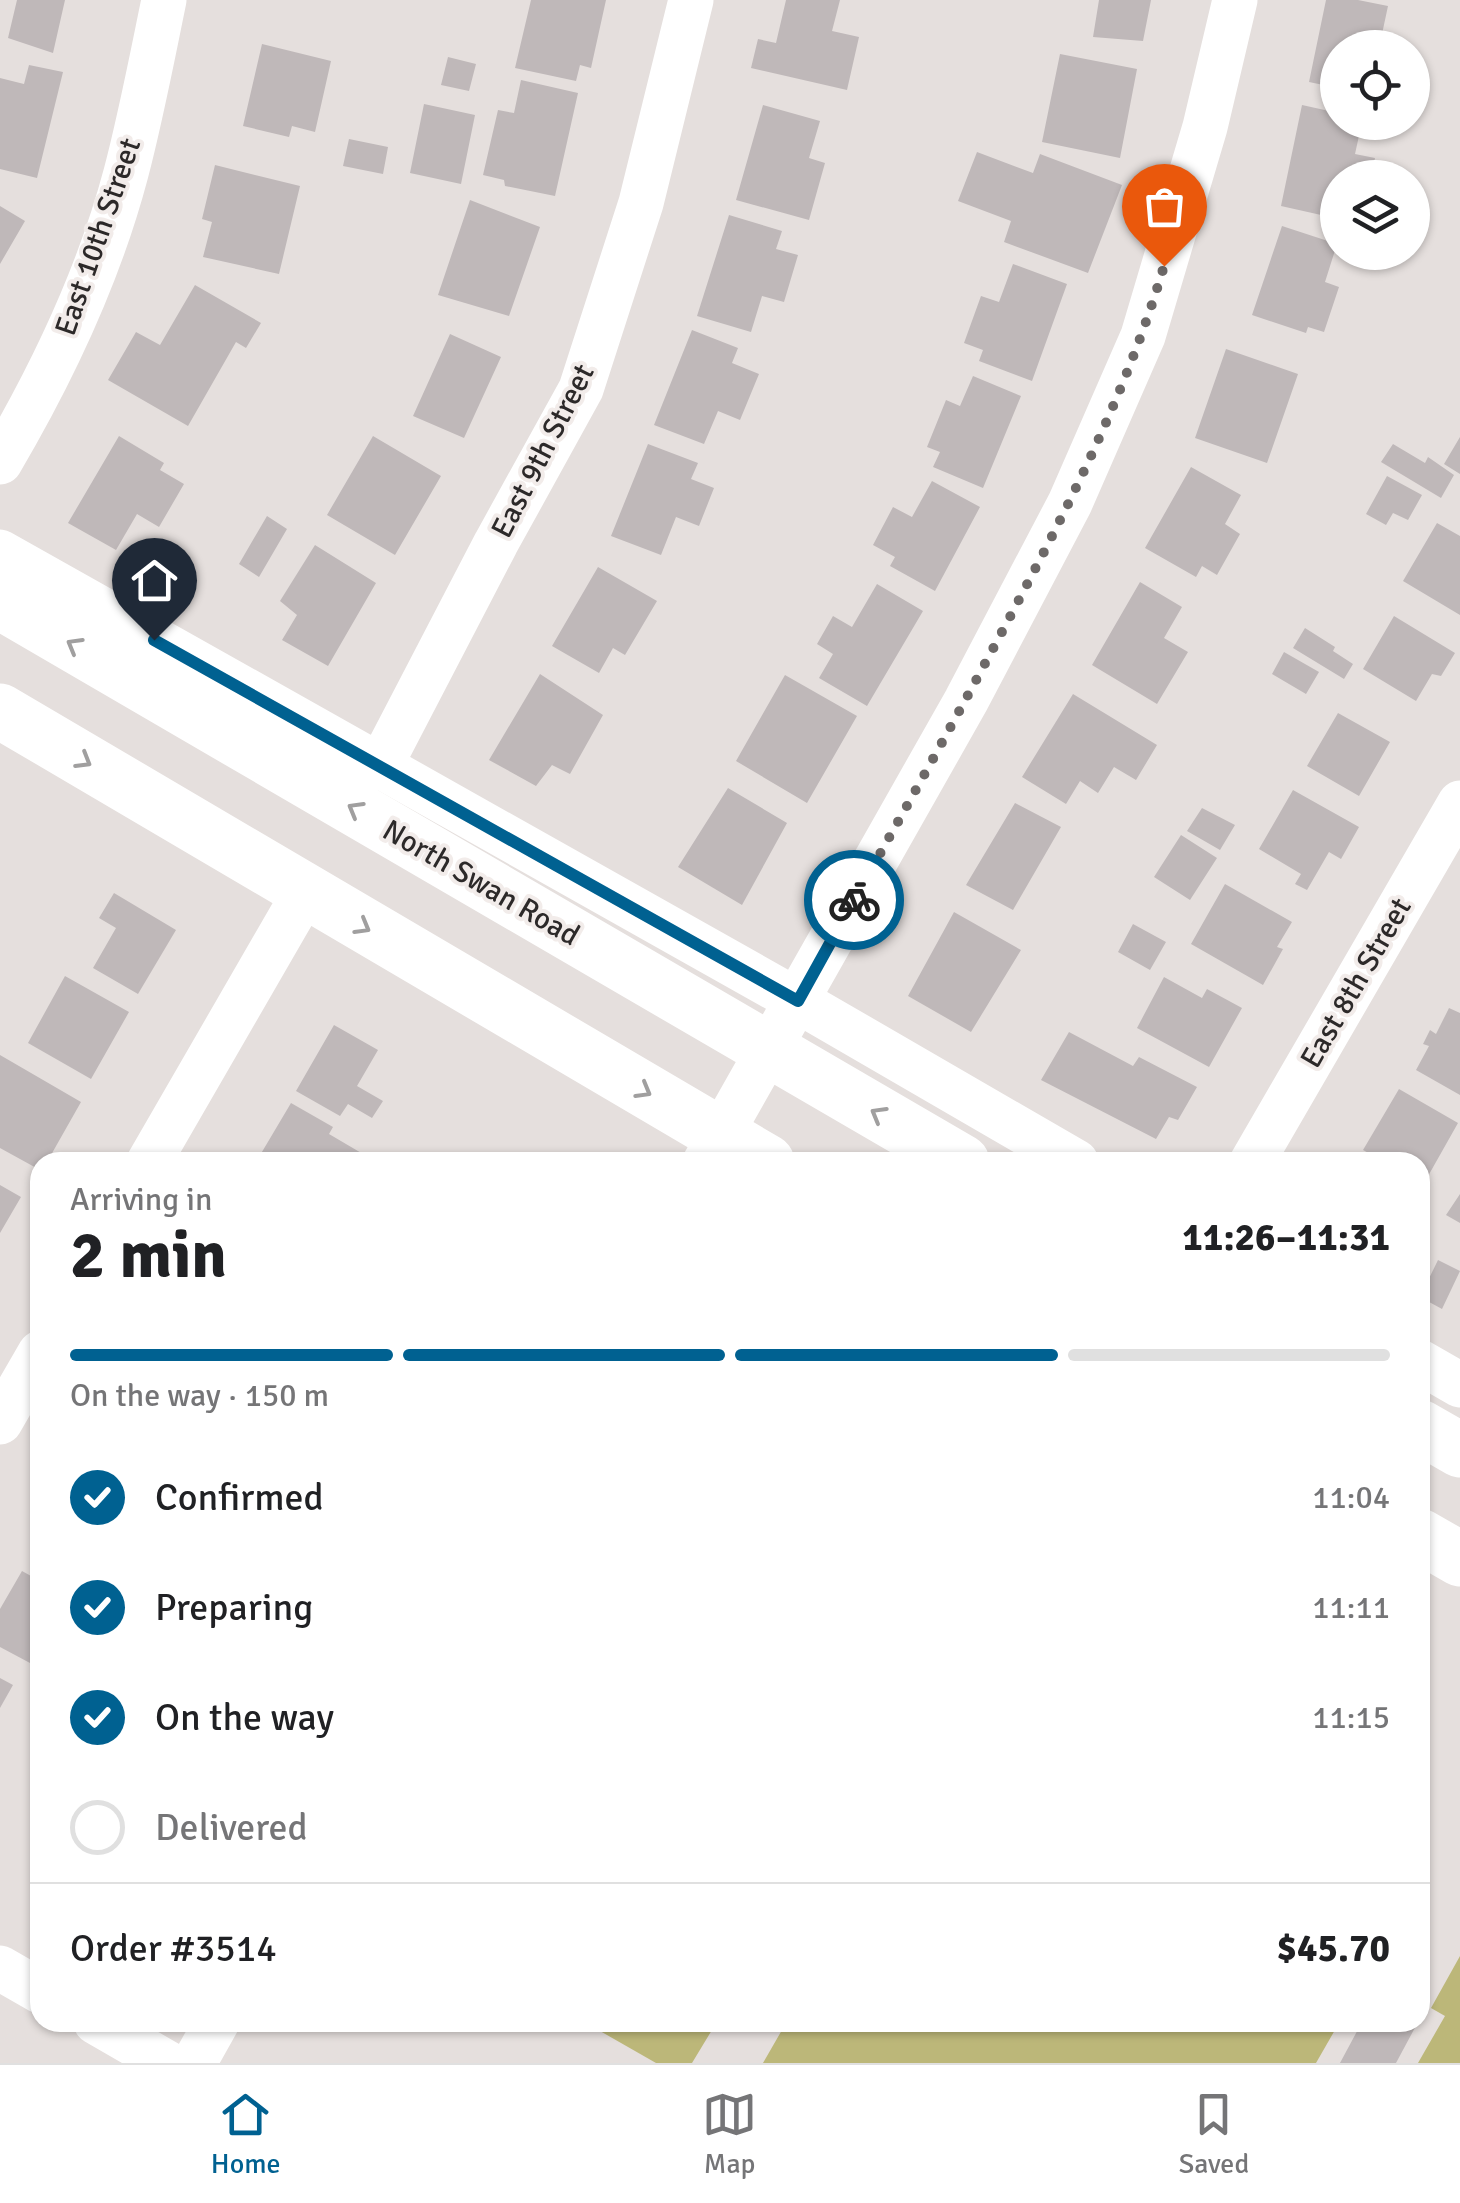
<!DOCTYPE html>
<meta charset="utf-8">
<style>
:root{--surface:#fff;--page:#f2f2f2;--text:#202124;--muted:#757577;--line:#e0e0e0;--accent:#006191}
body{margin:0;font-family:Signika,sans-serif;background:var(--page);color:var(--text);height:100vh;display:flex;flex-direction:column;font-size:38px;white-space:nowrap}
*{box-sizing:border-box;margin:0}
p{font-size:32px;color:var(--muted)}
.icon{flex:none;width:55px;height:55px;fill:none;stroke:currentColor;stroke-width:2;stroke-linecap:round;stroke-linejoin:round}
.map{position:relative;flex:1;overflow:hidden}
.details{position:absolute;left:30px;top:1152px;width:1400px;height:880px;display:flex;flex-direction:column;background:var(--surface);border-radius:30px;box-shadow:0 2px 8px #0004}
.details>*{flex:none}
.fabs{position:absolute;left:1320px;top:30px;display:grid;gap:20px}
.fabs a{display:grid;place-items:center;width:110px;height:110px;border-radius:50%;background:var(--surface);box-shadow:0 2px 8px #0004;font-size:50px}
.pin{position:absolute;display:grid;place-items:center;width:85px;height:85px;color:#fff;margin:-102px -42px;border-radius:50% 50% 50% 0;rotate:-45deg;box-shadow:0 0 10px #0007}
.pin .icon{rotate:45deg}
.courier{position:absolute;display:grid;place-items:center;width:100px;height:100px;margin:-50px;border:8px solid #006191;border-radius:50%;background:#fff;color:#222;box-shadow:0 2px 12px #0007}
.overview em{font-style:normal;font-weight:700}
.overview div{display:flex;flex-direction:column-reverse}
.overview{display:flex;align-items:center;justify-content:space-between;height:170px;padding:0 40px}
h1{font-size:65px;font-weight:700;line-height:75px}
.bar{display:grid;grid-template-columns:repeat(4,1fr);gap:15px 10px;align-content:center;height:120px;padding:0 40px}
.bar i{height:12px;border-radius:8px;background:var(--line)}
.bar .selected{background:var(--accent)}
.bar p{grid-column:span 4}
.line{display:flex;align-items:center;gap:25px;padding:0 40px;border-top:2px solid var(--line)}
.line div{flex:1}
ol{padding:0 40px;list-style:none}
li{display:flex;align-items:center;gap:30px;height:110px}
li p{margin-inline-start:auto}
li .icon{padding:10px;border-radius:50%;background:var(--accent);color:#fff;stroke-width:4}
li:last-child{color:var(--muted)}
li i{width:55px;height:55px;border:5px solid var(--line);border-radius:50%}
.tabs{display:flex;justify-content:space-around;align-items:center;height:140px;border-top:2px solid var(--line);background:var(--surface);font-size:28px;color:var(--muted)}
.tabs a{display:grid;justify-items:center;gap:5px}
.tabs .selected{color:var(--accent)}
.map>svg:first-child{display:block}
.green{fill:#bcb779}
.building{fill:#bfb8b9}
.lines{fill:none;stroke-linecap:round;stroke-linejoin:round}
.minor{stroke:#fff;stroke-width:45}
.major{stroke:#fff;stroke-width:55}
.oneway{stroke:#a09f9f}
.done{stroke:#6d6968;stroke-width:10;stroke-dasharray:0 18}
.route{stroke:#006191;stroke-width:12}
.labels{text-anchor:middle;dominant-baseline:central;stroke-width:8;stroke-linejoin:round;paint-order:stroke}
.street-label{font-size:30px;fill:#2c2929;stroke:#f2ecea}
</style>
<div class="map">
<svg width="1460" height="2063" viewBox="0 0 1460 2063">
<rect width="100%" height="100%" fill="#e5dfdd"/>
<path class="green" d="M 1460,1956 L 1460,2063 L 1418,2063 L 1445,2016 L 1431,2008 Z
M 711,2023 L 715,2025 L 692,2063 L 656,2063 L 586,2023 Z
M 786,2023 L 786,2022 L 1339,2023 L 1316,2063 L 763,2063 Z"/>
<path class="building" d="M 17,0 L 65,0 L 53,53 L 8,38 Z
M 531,0 L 606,0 L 591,68 L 580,65 L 576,81 L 515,68 Z
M 786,0 L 840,0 L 832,31 L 859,37 L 847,90 L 751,68 L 758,39 L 776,43 Z
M 1099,0 L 1151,0 L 1143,41 L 1093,37 Z
M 1326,0 L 1358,0 L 1388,6 L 1379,48 L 1338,48 L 1338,88 L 1309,82 Z
M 262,44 L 331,61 L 315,132 L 292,126 L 289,137 L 243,126 Z
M 1060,54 L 1137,69 L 1120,158 L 1042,142 Z
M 448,57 L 476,64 L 469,91 L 441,85 Z
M 29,65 L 63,72 L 37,178 L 0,169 L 0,78 L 24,84 Z
M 521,80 L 578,93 L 555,196 L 505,186 L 504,180 L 483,175 L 498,110 L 514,113 Z
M 424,104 L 475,115 L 461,184 L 410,173 Z
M 763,105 L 820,121 L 809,158 L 825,163 L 809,220 L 736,200 Z
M 1302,105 L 1338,113 L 1338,122 L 1362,122 L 1355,154 L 1375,158 L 1371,178 L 1338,178 L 1338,198 L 1334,198 L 1330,217 L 1281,206 Z
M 349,139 L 388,147 L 383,174 L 343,166 Z
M 977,152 L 1033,173 L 1040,154 L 1122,185 L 1088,273 L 1004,242 L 1011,221 L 958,201 Z
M 215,165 L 300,186 L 279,274 L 203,257 L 212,222 L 202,219 Z
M 470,200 L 540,227 L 509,316 L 438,295 Z
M 0,206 L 25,221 L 0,264 Z
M 729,215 L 782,231 L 776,249 L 798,255 L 784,302 L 762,296 L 751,332 L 697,316 Z
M 1282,226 L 1337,244 L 1325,282 L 1339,287 L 1324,332 L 1308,327 L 1306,333 L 1252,315 Z
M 1013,264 L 1067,284 L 1032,381 L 979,361 L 983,350 L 964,343 L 981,296 L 999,302 Z
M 195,285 L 261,323 L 246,348 L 236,342 L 188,426 L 108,380 L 136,332 L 160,345 Z
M 692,330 L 738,348 L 732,363 L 759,374 L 740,420 L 718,411 L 704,444 L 654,425 Z
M 450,334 L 501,357 L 464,438 L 413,416 Z
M 1226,349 L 1298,374 L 1267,463 L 1195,438 Z
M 973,376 L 1021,396 L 983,488 L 933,467 L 940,452 L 927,447 L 946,400 L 960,406 Z
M 119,436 L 164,463 L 160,470 L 184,484 L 159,527 L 137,514 L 116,550 L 68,523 Z
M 373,436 L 441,476 L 395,555 L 327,515 Z
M 1460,437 L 1460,474 L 1444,464 Z
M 648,444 L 698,463 L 691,479 L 714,488 L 699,526 L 676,517 L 661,555 L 611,536 Z
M 1393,444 L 1425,463 L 1428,457 L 1454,475 L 1441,498 L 1381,462 Z
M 1191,467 L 1241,495 L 1225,524 L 1240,534 L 1217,575 L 1202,566 L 1196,577 L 1145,548 Z
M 1387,476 L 1422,495 L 1408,520 L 1393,513 L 1386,525 L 1366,514 Z
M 932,481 L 980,507 L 935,591 L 890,566 L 895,557 L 873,545 L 893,507 L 912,517 Z
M 267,516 L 287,529 L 259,577 L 239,564 Z
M 1437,523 L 1460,536 L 1460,615 L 1403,581 Z
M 315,545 L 376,583 L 328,666 L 282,640 L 297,615 L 280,601 Z
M 598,567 L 657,601 L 625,655 L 613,648 L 599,673 L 552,646 Z
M 1140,582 L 1182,607 L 1164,638 L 1188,652 L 1157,704 L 1092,665 Z
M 877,584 L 923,611 L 867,706 L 819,678 L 833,654 L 817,644 L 833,616 L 852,627 Z
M 1394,616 L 1455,653 L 1441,676 L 1432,674 L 1416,701 L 1363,669 Z
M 1305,628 L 1335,647 L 1333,651 L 1353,664 L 1344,679 L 1293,648 Z
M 1284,652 L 1319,672 L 1306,694 L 1272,674 Z
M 540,674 L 603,715 L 570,774 L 552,765 L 536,786 L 489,760 Z
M 785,675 L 857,716 L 807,803 L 736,761 Z
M 1073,694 L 1157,745 L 1136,780 L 1114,767 L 1098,793 L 1080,781 L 1066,804 L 1022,777 Z
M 1338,713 L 1390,742 L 1359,796 L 1307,766 Z
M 728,788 L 787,823 L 742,905 L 678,867 Z
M 1293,790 L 1359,827 L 1341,859 L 1329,852 L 1307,890 L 1295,884 L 1301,874 L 1259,849 Z
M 1015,803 L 1061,827 L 1013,910 L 966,885 Z
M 1202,808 L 1235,825 L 1220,850 L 1187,831 Z
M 1181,835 L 1217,858 L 1190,900 L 1154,877 Z
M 1225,884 L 1292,922 L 1277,947 L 1283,949 L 1263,985 L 1191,944 Z
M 114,893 L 176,930 L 138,994 L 93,968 L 116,928 L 99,918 Z
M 954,912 L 1021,950 L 971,1032 L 908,996 Z
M 1133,924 L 1166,942 L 1150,970 L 1118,952 Z
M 65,976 L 129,1012 L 91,1079 L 28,1043 Z
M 1164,977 L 1202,998 L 1207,989 L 1242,1008 L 1209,1067 L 1137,1028 Z
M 1449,1008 L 1460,1013 L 1460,1095 L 1416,1070 L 1429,1046 L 1423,1044 L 1430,1030 L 1436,1034 Z
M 334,1025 L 378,1050 L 357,1086 L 383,1101 L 372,1118 L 348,1104 L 340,1116 L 296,1091 Z
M 1069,1032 L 1133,1066 L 1139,1057 L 1197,1087 L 1178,1120 L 1169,1117 L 1156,1139 L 1041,1080 Z
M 0,1055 L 81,1102 L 47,1162 L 40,1162 L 40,1170 L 0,1148 Z
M 1399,1089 L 1458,1123 L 1423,1185 L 1420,1183 L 1420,1162 L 1385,1162 L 1363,1150 Z
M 291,1103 L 333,1127 L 329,1134 L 363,1154 L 358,1162 L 256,1162 Z
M 554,1152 L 573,1162 L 547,1162 Z
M 0,1185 L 21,1197 L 0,1233 Z
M 1460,1194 L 1460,1223 L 1446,1215 Z
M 1438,1260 L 1460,1271 L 1442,1309 L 1420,1297 Z
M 22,1571 L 40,1581 L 40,1646 L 30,1663 L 0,1647 L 0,1609 Z
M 0,1678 L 13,1685 L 0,1708 Z
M 1362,2022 L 1418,2022 L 1396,2063 L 1340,2063 Z"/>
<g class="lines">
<path class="minor" d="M 0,462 C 53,372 99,275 126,173 C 141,116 152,58 164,0
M 0,552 L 798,1001 L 1076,1162
M 379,768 L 496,543 L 581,389 L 641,203 L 691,0
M 149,1162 L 305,892
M 705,1162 L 966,701 L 1070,503 L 1143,336 L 1205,127 L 1235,0
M 1252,1162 L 1460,803
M 1420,1362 L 1460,1385
M 0,1422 L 40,1353
M 0,1968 L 40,1991
M 96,2022 L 167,2063
M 194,2063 L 217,2022"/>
<path class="major" d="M 0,602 L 962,1162
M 0,711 L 767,1162
M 1420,1427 L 1460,1450
M 1420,1536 L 1460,1559"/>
</g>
<defs><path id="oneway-chevron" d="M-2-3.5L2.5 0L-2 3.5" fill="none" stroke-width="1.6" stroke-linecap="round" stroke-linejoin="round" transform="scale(2.5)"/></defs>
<g class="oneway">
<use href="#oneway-chevron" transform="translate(74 645) rotate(-150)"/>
<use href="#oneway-chevron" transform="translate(84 761) rotate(31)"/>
<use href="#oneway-chevron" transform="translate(355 809) rotate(-150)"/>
<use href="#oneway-chevron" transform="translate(363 927) rotate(30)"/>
<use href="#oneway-chevron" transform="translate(644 1091) rotate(30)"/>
<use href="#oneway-chevron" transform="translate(878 1114) rotate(-150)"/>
</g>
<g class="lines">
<path class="done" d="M 854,900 C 911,799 968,697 1022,594 C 1078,488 1130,381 1164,266"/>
<path class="route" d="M 154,640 L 798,1001 L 854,900"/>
</g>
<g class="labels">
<g class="street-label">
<text transform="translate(98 237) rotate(-71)">East 10th Street</text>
<text transform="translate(543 451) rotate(-63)">East 9th Street</text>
<text transform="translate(481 883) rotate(30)">North Swan Road</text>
<text transform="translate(1356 983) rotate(-60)">East 8th Street</text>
</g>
</g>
</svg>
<div class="fabs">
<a><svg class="icon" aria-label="locate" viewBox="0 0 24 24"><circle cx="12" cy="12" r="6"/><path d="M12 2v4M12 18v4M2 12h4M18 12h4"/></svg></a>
<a><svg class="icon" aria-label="layers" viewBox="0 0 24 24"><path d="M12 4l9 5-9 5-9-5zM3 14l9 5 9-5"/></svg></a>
</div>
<div class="pin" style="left:1164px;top:266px;background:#ea580c"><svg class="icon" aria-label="bag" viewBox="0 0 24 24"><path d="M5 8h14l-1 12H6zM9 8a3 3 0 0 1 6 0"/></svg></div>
<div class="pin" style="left:154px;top:640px;background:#1f2937"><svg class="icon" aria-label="home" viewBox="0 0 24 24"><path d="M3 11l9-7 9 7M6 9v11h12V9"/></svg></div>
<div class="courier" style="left:854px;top:900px"><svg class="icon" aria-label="bike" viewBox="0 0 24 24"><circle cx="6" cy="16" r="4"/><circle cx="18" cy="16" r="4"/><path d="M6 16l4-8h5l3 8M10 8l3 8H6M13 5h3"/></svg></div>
<section class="details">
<div class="overview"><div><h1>2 min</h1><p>Arriving in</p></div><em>11:26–11:31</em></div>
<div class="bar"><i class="selected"></i><i class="selected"></i><i class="selected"></i><i></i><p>On the way · 150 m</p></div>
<ol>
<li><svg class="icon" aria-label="check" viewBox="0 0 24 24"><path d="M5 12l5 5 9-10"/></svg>Confirmed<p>11:04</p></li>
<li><svg class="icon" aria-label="check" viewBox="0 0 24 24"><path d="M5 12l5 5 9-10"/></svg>Preparing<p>11:11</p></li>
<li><svg class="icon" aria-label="check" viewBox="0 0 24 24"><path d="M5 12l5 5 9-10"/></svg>On the way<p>11:15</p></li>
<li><i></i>Delivered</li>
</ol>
<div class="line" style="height:130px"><div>Order #3514</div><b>$45.70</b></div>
</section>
</div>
<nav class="tabs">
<a class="selected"><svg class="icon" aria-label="home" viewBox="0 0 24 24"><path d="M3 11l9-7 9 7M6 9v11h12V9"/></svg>Home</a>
<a><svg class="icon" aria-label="map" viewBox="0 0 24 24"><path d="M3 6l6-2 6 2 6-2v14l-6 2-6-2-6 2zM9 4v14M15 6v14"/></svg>Map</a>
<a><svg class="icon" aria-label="saved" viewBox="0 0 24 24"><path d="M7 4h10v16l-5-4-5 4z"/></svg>Saved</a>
</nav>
